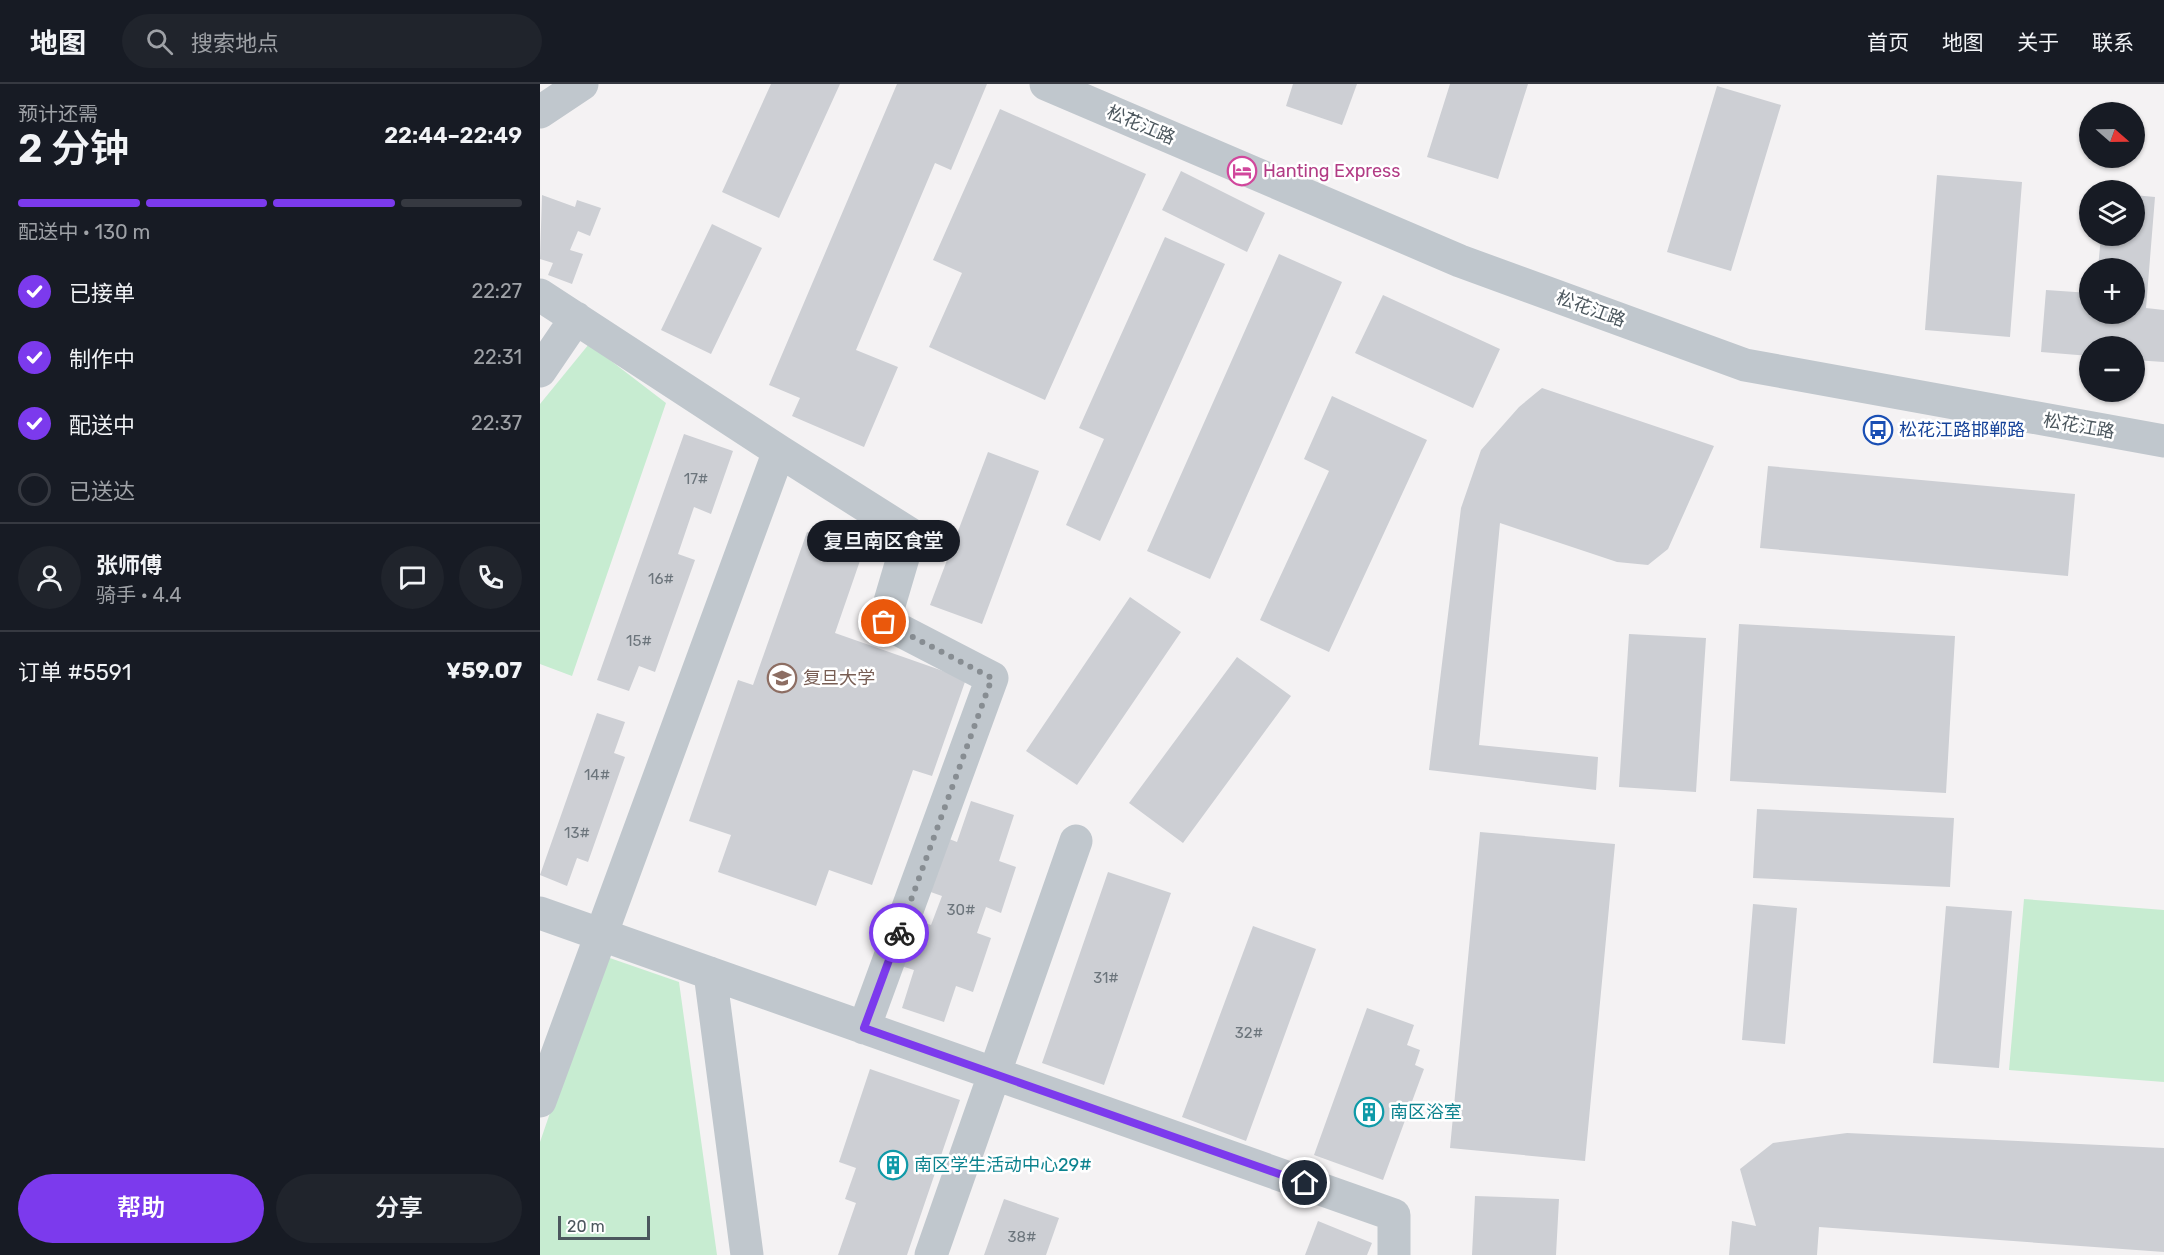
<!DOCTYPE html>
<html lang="zh">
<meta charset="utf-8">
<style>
:root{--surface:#171b24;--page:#20242c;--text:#f1f3f6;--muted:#9ea1a6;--line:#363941;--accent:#7c3aed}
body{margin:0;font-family:Rubik,"Noto Sans SC",sans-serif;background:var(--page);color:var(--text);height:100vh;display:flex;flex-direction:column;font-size:22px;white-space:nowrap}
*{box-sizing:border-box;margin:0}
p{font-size:20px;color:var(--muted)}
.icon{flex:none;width:33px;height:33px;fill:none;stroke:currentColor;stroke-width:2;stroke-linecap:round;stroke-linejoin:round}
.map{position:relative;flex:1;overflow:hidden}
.drawer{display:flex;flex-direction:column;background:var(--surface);width:540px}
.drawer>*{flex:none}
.needle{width:39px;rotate:110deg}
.buttons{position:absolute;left:1539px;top:18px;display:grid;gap:12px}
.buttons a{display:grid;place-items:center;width:66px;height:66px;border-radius:50%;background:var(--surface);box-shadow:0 2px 4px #0004;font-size:30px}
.scale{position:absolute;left:18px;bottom:15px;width:92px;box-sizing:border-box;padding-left:6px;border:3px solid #4c575e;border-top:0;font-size:16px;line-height:21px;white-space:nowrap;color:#4c575e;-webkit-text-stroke:4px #fff;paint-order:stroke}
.pin{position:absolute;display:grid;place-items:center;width:51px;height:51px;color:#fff;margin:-26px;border:3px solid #fff;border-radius:50%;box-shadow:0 2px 6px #0007}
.courier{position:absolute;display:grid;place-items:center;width:60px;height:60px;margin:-30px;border:4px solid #7c3aed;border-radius:50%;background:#fff;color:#222;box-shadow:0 2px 8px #0007}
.bubble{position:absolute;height:42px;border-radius:21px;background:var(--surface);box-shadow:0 2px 4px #0004;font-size:20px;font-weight:600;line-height:42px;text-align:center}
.summary em{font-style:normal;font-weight:600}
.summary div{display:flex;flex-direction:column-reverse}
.summary{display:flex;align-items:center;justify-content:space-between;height:102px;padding:0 18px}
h1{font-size:39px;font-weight:600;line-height:45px}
.bar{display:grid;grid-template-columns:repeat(4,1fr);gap:9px 6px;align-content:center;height:72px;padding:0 18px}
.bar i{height:8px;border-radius:4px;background:var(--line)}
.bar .on{background:var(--accent)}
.bar p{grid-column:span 4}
.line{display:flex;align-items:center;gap:15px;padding:0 18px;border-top:2px solid var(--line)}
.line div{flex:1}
.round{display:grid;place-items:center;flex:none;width:63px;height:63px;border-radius:32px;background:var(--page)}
ol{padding:0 18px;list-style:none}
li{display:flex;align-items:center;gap:18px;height:66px}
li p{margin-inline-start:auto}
li .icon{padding:6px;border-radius:50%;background:var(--accent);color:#fff;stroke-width:4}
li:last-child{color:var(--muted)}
li i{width:33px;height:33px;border:3px solid var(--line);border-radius:50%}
.button{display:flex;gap:12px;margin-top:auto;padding:12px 18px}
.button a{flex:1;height:69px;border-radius:36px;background:var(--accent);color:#fff;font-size:24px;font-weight:600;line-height:69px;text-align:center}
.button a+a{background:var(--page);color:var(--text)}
header{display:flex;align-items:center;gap:36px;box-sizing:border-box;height:84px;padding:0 30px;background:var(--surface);border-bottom:2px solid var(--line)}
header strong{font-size:28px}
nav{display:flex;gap:33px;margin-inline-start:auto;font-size:21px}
.search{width:420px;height:54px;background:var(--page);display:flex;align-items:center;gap:15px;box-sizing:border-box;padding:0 21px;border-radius:33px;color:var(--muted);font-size:22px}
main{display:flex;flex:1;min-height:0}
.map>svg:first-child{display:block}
.green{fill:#c7ecd1}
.building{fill:#cdcfd4}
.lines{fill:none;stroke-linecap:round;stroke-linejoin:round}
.minor{stroke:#c0c7cd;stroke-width:33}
.done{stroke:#878d92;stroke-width:6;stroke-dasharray:0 10.8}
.route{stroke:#7c3aed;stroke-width:8}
.labels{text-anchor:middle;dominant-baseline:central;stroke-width:5;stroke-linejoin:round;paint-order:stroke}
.number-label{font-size:15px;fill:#6c757c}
.street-label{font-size:18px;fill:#4c575e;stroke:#fff}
.hotel-label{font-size:18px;fill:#b23c85;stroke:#fff;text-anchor:start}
.transit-label{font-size:18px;fill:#164399;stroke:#fff;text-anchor:start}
.education-label{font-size:18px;fill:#785e54;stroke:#fff;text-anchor:start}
.culture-label{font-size:18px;fill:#0d838f;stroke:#fff;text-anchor:start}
</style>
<header>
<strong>地图</strong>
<div class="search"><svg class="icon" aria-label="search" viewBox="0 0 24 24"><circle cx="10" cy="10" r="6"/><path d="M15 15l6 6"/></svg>搜索地点</div>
<nav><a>首页</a><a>地图</a><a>关于</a><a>联系</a></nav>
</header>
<main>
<section class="drawer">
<div class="summary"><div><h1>2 分钟</h1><p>预计还需</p></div><em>22:44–22:49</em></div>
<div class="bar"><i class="on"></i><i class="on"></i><i class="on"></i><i></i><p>配送中 · 130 m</p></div>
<ol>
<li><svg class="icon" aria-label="check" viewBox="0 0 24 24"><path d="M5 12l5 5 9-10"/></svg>已接单<p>22:27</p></li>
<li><svg class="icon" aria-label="check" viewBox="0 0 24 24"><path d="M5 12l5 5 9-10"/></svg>制作中<p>22:31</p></li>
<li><svg class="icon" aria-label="check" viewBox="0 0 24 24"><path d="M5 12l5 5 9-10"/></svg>配送中<p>22:37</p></li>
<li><i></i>已送达</li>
</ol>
<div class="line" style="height:108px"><a class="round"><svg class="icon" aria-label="person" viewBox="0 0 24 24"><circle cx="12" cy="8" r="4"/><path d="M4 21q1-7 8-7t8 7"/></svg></a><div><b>张师傅</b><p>骑手 · 4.4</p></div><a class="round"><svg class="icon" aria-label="chat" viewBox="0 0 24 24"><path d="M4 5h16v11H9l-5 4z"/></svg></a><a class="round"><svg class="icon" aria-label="phone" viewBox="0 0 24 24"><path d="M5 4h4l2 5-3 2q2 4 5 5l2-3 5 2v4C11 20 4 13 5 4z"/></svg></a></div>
<div class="line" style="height:78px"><div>订单 #5591</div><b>¥59.07</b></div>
<div class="button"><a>帮助</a><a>分享</a></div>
</section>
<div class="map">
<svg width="1624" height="1171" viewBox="0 0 1624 1171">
<rect width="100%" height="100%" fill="#f4f2f3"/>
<path class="green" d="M 49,260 L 126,319 L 32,592 L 0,580 L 0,320 Z
M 1484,815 L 1624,826 L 1624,998 L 1469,986 Z
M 64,872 L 139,898 L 177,1171 L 0,1171 L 0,1058 Z"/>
<path class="building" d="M 231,0 L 300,0 L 239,134 L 182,108 Z
M 357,0 L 447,0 L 411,86 L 395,79 L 316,266 L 358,283 L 324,363 L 252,332 L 260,314 L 229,301 Z
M 753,0 L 817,0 L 802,41 L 746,22 Z
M 910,0 L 988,0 L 958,95 L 887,73 Z
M 1177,2 L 1241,21 L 1191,187 L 1127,168 Z
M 460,25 L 606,90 L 505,316 L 389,263 L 422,189 L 393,176 Z
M 641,87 L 725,129 L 707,168 L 622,126 Z
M 1397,91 L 1482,98 L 1470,253 L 1385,246 Z
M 2,111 L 35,123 L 37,116 L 61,124 L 50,152 L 38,147 L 30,166 L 43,170 L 32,200 L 8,191 L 13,179 L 0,175 Z
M 1594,111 L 1615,113 L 1606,224 L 1624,226 L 1624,278 L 1594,276 L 1594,262 L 1550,262 L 1550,272 L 1501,268 L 1506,206 L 1550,209 L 1550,230 L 1594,230 L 1594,184 L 1558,184 L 1561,152 L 1594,152 Z
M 172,140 L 222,164 L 171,270 L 121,246 Z
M 625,153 L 685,180 L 560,457 L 526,441 L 564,355 L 539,344 Z
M 739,170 L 802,198 L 670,495 L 607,467 Z
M 843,211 L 960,265 L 933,324 L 815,269 Z
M 1002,304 L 1174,362 L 1128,465 L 1108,481 L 1077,478 L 960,439 L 939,661 L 1058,673 L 1056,706 L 889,686 L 921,424 L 941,366 L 979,323 Z
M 792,312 L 887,356 L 789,568 L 720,536 L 789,387 L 764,375 Z
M 144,350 L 193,367 L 171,430 L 154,423 L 138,470 L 155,476 L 115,588 L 99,582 L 89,607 L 57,596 Z
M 448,368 L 499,387 L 442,540 L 390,521 Z
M 1228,382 L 1535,410 L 1528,492 L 1220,464 Z
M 267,448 L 323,468 L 295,549 L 426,595 L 392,692 L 373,686 L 332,801 L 289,786 L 276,822 L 178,788 L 191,751 L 149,737 L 198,596 L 213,601 Z
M 590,513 L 641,548 L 537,701 L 486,667 Z
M 1199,540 L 1415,552 L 1406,709 L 1190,697 Z
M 1089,550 L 1166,554 L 1156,708 L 1079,703 Z
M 697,573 L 751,612 L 643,759 L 589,719 Z
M 57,629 L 85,638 L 74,669 L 85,673 L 48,778 L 37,774 L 27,802 L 0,791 Z
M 431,717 L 474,731 L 459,777 L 476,783 L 461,829 L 446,823 L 437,849 L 451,854 L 433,908 L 416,902 L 404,938 L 362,924 L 374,886 L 358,881 L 374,835 L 391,841 L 402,812 L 385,806 L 404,753 L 417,758 Z
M 1217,725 L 1414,734 L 1410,803 L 1213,794 Z
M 940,748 L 1075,760 L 1045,1077 L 910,1064 Z
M 568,788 L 631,809 L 564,1001 L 502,979 Z
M 1213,820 L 1257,824 L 1245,960 L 1202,956 Z
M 1406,822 L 1472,827 L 1459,984 L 1393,979 Z
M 713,842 L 776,865 L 706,1057 L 642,1033 Z
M 827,924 L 874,941 L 867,961 L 880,966 L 875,981 L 884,985 L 843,1096 L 774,1071 Z
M 330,985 L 420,1016 L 367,1171 L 298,1171 L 316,1119 L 305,1115 L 316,1084 L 299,1078 Z
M 1307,1049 L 1624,1064 L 1624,1168 L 1279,1143 L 1277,1171 L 1189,1171 L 1192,1137 L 1216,1142 L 1200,1085 L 1233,1059 Z
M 935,1112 L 1019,1115 L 1016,1171 L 932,1171 Z
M 464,1115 L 519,1134 L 506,1171 L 444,1171 Z
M 778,1137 L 832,1159 L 827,1171 L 765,1171 Z"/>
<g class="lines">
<path class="minor" d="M 506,0 L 920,177 L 1205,281 L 1624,357
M 0,28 L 42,0
M 0,211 L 239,367 L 370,450 L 344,538 L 452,594 L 324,944
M 0,287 L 36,234
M 0,829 L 854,1131 L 854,1171
M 170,889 L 207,1171
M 0,1017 L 239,367
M 391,1171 L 536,757"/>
</g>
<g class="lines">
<path class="done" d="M 344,538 L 452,594 L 359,849"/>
<path class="route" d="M 359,849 L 324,944 L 765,1099"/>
</g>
<defs>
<g id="hotel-ring" transform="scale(1.5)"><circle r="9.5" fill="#fff" stroke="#d1479c" stroke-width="1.5"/><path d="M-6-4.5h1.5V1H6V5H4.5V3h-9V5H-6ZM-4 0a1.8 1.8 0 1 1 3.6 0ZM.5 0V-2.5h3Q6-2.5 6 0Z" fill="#d1479c"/></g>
<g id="bus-ring" transform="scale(1.5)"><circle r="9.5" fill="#fff" stroke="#1a4fb4" stroke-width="1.5"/><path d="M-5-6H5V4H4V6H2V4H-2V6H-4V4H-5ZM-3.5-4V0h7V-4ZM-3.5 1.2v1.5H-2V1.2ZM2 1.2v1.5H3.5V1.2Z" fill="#1a4fb4"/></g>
<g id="university-ring" transform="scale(1.5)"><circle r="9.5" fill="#fff" stroke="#8d6e63" stroke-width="1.5"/><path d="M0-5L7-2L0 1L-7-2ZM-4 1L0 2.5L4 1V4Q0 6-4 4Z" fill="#8d6e63"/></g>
<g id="building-ring" transform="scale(1.5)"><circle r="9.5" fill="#fff" stroke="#0f9aa8" stroke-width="1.5"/><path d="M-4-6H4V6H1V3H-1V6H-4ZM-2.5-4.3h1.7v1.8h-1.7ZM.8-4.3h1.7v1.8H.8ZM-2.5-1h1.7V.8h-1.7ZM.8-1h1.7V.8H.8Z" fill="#0f9aa8"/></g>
</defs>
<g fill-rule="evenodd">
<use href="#hotel-ring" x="702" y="87"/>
<use href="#bus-ring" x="1338" y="346"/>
<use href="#university-ring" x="242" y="594"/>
<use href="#building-ring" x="829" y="1028"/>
<use href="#building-ring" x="353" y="1081"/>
</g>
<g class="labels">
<g class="number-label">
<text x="156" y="395">17#</text>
<text x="121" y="495">16#</text>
<text x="99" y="557">15#</text>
<text x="57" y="691">14#</text>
<text x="37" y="749">13#</text>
<text x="421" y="826">30#</text>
<text x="566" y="894">31#</text>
<text x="709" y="949">32#</text>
<text x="482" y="1153">38#</text>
</g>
<g class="street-label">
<text transform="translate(601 41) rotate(23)">松花江路</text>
<text transform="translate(1051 225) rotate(20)">松花江路</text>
<text transform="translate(1539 342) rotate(10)">松花江路</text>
</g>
<g class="hotel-label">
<text x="723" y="87">Hanting Express</text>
</g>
<g class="transit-label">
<text x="1359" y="346">松花江路邯郸路</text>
</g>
<g class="education-label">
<text x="263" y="594">复旦大学</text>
</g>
<g class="culture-label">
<text x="850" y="1028">南区浴室</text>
<text x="374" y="1081">南区学生活动中心29#</text>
</g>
</g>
</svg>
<div class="buttons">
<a><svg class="needle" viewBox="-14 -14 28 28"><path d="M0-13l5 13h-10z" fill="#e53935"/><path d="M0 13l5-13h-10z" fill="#9ea1a6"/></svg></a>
<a><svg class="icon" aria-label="layers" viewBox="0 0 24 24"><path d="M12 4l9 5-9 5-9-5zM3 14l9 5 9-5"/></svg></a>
<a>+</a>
<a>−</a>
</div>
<div class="scale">20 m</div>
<div class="pin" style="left:344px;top:538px;background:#ea580c"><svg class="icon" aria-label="bag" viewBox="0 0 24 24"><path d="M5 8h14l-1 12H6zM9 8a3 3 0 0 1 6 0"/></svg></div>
<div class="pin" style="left:765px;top:1099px;background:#1f2937"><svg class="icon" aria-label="home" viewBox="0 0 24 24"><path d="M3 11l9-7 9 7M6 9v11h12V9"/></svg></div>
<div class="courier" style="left:359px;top:849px"><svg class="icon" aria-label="bike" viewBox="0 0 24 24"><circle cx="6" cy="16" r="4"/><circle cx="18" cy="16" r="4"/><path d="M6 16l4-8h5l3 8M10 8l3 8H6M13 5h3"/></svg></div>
<div class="bubble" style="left:267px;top:436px;width:153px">复旦南区食堂</div>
</div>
</main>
